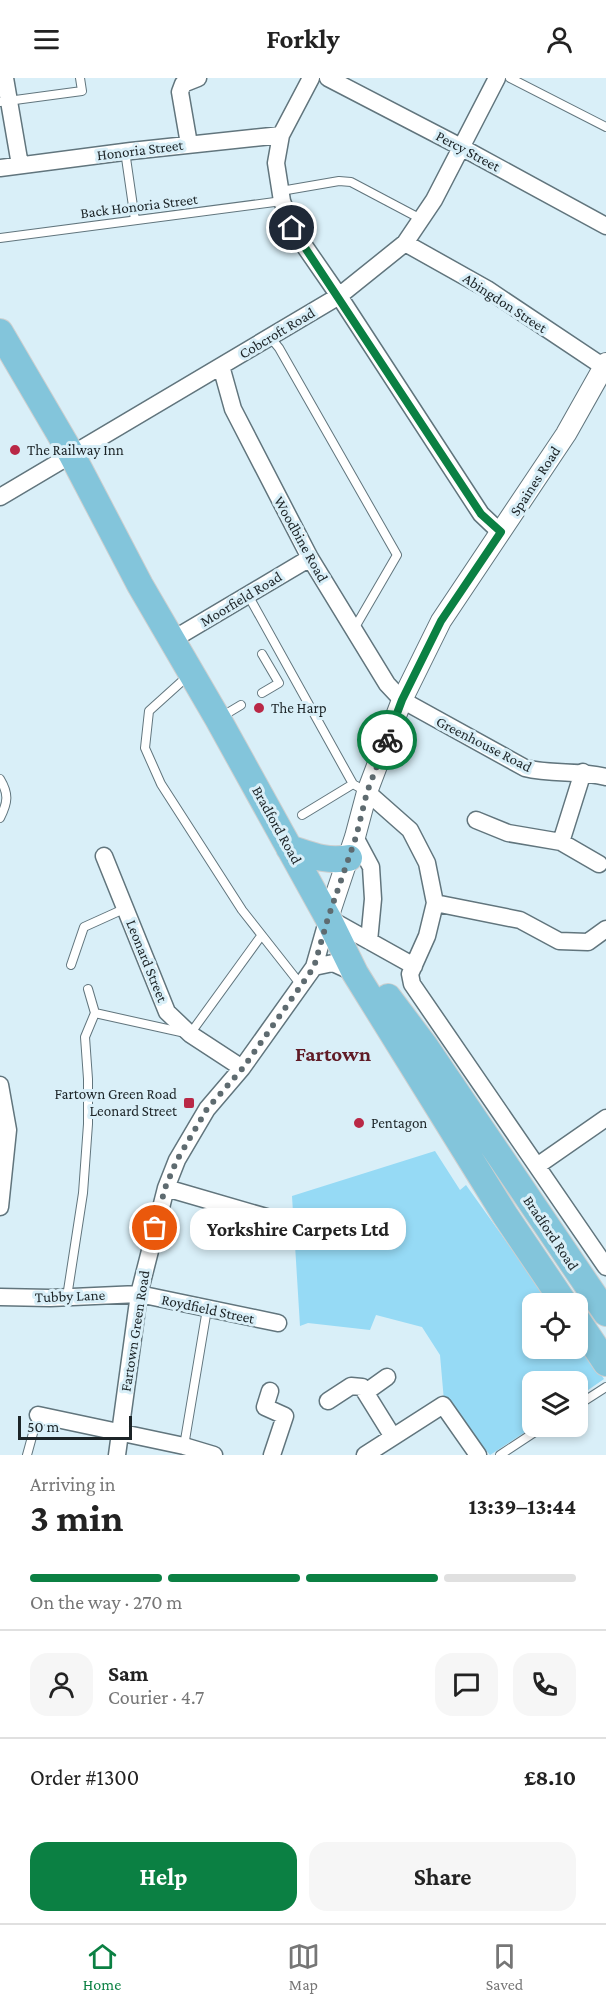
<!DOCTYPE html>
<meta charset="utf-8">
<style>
:root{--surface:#fff;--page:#f6f6f6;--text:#222;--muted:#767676;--line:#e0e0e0;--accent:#0b8043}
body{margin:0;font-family:"Crimson Pro",serif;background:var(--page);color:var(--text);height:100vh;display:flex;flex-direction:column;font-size:22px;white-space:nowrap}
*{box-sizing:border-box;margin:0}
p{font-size:20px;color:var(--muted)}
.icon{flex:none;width:33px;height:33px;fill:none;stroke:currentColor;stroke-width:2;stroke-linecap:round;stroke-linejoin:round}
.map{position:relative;height:1377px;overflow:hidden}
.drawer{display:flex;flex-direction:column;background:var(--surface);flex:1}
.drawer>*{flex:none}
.buttons{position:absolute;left:522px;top:1215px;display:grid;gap:12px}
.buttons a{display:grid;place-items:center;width:66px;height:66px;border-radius:12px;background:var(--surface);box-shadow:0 3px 9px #0003;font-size:30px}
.scale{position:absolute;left:18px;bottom:15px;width:114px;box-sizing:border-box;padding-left:6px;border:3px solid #1c2427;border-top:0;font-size:16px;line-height:21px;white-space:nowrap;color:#1c2427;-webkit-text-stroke:4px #d9eff8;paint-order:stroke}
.pin{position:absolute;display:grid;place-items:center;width:51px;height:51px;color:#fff;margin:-26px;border:3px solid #fff;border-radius:50%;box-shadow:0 2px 6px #0007}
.courier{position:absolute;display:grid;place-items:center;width:60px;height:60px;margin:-30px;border:4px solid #0b8043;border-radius:50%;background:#fff;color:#222;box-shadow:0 2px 8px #0007}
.bubble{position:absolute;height:42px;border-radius:18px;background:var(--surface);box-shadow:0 3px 9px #0003;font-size:20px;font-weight:700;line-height:42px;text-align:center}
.summary em{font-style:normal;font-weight:700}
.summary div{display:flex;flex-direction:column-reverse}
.summary{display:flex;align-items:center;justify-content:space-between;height:102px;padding:0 30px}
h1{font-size:39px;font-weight:700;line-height:45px}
.bar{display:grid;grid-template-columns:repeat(4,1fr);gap:9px 6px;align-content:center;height:72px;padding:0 30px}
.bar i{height:8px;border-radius:4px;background:var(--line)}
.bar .selected{background:var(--accent)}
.bar p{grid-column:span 4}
.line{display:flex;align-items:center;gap:15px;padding:0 30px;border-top:2px solid var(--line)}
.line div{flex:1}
.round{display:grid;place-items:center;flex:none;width:63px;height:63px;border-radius:18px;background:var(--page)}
.action{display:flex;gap:12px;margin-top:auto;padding:12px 30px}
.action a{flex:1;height:69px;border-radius:18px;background:var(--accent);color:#fff;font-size:24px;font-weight:700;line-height:69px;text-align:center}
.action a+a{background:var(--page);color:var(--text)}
header{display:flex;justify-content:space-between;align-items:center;height:78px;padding:0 30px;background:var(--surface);font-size:27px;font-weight:700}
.tab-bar{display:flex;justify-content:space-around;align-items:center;height:84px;border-top:2px solid var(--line);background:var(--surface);font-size:16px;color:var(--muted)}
.tab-bar a{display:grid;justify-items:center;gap:3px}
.tab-bar .selected{color:var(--accent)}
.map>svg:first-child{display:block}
.green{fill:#96daf5}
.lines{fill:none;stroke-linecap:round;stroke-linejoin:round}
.service-casing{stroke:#61757d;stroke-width:10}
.minor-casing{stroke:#61757d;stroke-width:19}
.tertiary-casing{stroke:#61757d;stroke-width:22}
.primary-casing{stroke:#cdcfcf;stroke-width:28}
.service{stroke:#fff;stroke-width:8}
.minor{stroke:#fff;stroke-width:16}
.tertiary{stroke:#fff;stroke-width:20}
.primary{stroke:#83c5db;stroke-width:26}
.done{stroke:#5e6b70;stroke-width:6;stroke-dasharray:0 10.8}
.route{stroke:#0b8043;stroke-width:8}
.poi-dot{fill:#b92846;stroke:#d9eff8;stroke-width:2}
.labels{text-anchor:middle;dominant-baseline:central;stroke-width:6;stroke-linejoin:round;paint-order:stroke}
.street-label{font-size:15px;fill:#1c2427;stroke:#d9eff8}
.poi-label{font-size:15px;fill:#1c2427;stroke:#d9eff8;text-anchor:start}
.district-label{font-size:21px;font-weight:bold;fill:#601b26;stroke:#d9eff8}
</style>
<header><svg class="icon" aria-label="menu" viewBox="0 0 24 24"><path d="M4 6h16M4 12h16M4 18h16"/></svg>Forkly<svg class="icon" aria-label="person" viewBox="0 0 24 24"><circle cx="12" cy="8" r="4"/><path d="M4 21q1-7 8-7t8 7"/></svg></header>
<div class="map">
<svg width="606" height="1377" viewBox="0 0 606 1377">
<rect width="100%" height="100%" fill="#d9eff8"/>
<path class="green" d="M 435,1073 L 460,1112 L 466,1107 L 550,1225 L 532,1226 L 532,1270 L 578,1270 L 578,1264 L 604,1301 L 578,1319 L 578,1304 L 532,1304 L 533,1349 L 490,1377 L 444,1323 L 440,1277 L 422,1249 L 376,1237 L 370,1252 L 308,1245 L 300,1248 L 292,1118 Z"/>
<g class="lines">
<g class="service-casing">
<path id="service" d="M 510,0 L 606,49
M 0,24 L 82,13 L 80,0
M 125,73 L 135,142
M 281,113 L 339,103 L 351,104 L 421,141
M 0,160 L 282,123
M 270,259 L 279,270 L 397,477 L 354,551
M 248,517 L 353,706 L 367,714
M 190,596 L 149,633 L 145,670 L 161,706 L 242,832 L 301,907
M 262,615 L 279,605 L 262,576
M 221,639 L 241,627
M 0,701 C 9,716 8,724 0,740
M 302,737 L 353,706
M 71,887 L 84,849 L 126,830
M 88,911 L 95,935
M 67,1219 L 83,1115 L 88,1046 L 88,1001 L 85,959 L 95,935 L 190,956 L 261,858
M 578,1327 L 606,1309
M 184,1368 L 207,1231
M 27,1377 L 38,1337
M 500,1377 L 544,1348"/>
</g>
<g class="minor-casing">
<path id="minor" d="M 5,0 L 20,87
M 311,0 L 281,57 L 276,85 L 282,123 L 292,150 L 339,218 L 481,436 L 501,455
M 328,0 L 461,69 L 606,148
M 189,66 L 180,14 L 183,6 L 198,0
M 0,90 L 131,73 L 281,57
M 405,165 L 487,211 L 604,289
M 221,288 L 233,331 L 310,480 L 387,606 L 402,622 L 525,690 C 552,697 579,692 606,699
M 0,419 L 339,218 L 405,165 L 434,122 L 497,0
M 172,562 L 310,480
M 367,714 L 410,752 L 427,785 L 435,825 L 427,858 L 410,896 L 412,906 L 606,1189
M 476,742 L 508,755 L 561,764 L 599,786
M 355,759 L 371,789 L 373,821 L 369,863
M 561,764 L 583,694
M 104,778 L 167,934 L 190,956 L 242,990
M 435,825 L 520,842 L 559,863 L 588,864 L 606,851
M 314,889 L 333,885 L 355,895
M 0,1007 L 8,1052 L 0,1129
M 537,1088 L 606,1040
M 166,1110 L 280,1143
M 0,1219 L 50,1220 L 139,1216 L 278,1245
M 270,1313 L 265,1329 L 285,1338 L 272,1377
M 366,1314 L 387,1299
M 328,1323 L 351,1308 L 362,1309 L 393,1359
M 38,1337 L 184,1368 L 214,1377
M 117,1377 L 139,1216 L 166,1110 L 177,1082 L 207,1031 L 242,990 L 314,889 L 328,840 L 414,888
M 365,1377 L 443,1327 L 478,1377"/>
</g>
<g class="tertiary-casing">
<path id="tertiary" d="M 328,840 L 355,759 L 367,714 L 402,622 L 441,543 L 566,356 L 606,285"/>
</g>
<g class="primary-casing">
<path id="primary" d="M 0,254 L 72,377 L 140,507 L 218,641 L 328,840 L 355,895 L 505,1137 L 565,1226
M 289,770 C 311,777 325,784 349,780
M 388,919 L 425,968 L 606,1235
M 578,1243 L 606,1285"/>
</g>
<use href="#service" class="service"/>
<use href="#minor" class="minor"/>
<use href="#tertiary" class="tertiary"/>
<use href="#primary" class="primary"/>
</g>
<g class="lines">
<path class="done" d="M 155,1150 L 165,1110 L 177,1082 L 207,1031 L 243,990 L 314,889 L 328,840 L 356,759 L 367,714 L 387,662"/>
<path class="route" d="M 292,150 L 481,436 L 501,454 L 441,543 L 402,622 L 387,662"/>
</g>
<g class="poi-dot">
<circle cx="15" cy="372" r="6"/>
<circle cx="259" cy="630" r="6"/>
<rect x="183" y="1019" width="12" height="12" rx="3"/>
<circle cx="359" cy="1045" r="6"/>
</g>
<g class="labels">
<g class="street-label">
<text transform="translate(140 72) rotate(-7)">Honoria Street</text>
<text transform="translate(468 73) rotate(28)">Percy Street</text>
<text transform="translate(139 128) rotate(-7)">Back Honoria Street</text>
<text transform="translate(505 225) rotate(33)">Abingdon Street</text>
<text transform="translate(277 255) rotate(-31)">Cobcroft Road</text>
<text transform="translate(535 403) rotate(-57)">Spaines Road</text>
<text transform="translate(301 461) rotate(61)">Woodbine Road</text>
<text transform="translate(241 521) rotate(-31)">Moorfield Road</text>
<text transform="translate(484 666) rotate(27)">Greenhouse Road</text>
<text transform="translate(277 747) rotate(61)">Bradford Road</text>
<text transform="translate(147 883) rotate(68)">Leonard Street</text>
<text transform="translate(551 1155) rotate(56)">Bradford Road</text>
<text transform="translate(70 1218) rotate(-2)">Tubby Lane</text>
<text transform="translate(208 1231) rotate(12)">Roydfield Street</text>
<text transform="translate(135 1253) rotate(-81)">Fartown Green Road</text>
</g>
<g class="poi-label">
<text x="27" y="372">The Railway Inn</text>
<text x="271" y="630">The Harp</text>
<text x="177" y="1016" text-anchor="end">Fartown Green Road<tspan x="177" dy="17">Leonard Street</tspan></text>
<text x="371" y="1045">Pentagon</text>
</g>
<g class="district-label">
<text x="333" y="976">Fartown</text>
</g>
</g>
</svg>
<div class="buttons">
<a><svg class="icon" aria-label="locate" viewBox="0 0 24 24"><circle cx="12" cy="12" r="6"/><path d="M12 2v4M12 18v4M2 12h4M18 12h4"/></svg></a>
<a><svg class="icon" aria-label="layers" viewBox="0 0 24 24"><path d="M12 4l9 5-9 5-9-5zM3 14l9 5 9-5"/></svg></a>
</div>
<div class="scale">50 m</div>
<div class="pin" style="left:155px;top:1150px;background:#ea580c"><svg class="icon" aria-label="bag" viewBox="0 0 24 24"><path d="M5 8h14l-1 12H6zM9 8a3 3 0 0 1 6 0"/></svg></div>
<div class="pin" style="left:292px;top:150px;background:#1f2937"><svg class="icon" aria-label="home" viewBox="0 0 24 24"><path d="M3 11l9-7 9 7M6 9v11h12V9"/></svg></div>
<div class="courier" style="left:387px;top:662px"><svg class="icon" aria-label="bike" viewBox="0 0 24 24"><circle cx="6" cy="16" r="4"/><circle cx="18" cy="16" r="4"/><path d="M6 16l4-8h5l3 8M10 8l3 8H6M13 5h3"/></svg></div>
<div class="bubble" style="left:190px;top:1130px;width:216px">Yorkshire Carpets Ltd</div>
</div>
<section class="drawer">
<div class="summary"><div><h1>3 min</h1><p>Arriving in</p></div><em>13:39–13:44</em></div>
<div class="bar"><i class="selected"></i><i class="selected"></i><i class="selected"></i><i></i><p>On the way · 270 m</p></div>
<div class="line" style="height:108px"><a class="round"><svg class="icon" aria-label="person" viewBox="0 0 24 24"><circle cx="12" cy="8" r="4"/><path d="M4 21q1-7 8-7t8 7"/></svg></a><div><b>Sam</b><p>Courier · 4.7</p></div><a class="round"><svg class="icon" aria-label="chat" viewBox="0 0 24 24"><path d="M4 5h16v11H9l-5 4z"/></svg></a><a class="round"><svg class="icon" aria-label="phone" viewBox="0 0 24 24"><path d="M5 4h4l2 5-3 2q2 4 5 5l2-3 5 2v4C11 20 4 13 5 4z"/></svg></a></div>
<div class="line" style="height:78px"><div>Order #1300</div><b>£8.10</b></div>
<div class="action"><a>Help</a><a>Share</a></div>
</section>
<nav class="tab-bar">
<a class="selected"><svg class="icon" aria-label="home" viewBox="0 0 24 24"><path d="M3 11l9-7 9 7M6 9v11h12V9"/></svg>Home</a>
<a><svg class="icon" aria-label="map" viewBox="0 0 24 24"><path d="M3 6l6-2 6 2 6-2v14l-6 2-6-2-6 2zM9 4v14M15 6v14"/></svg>Map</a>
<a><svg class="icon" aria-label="saved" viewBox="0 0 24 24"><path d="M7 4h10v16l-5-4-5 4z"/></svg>Saved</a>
</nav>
